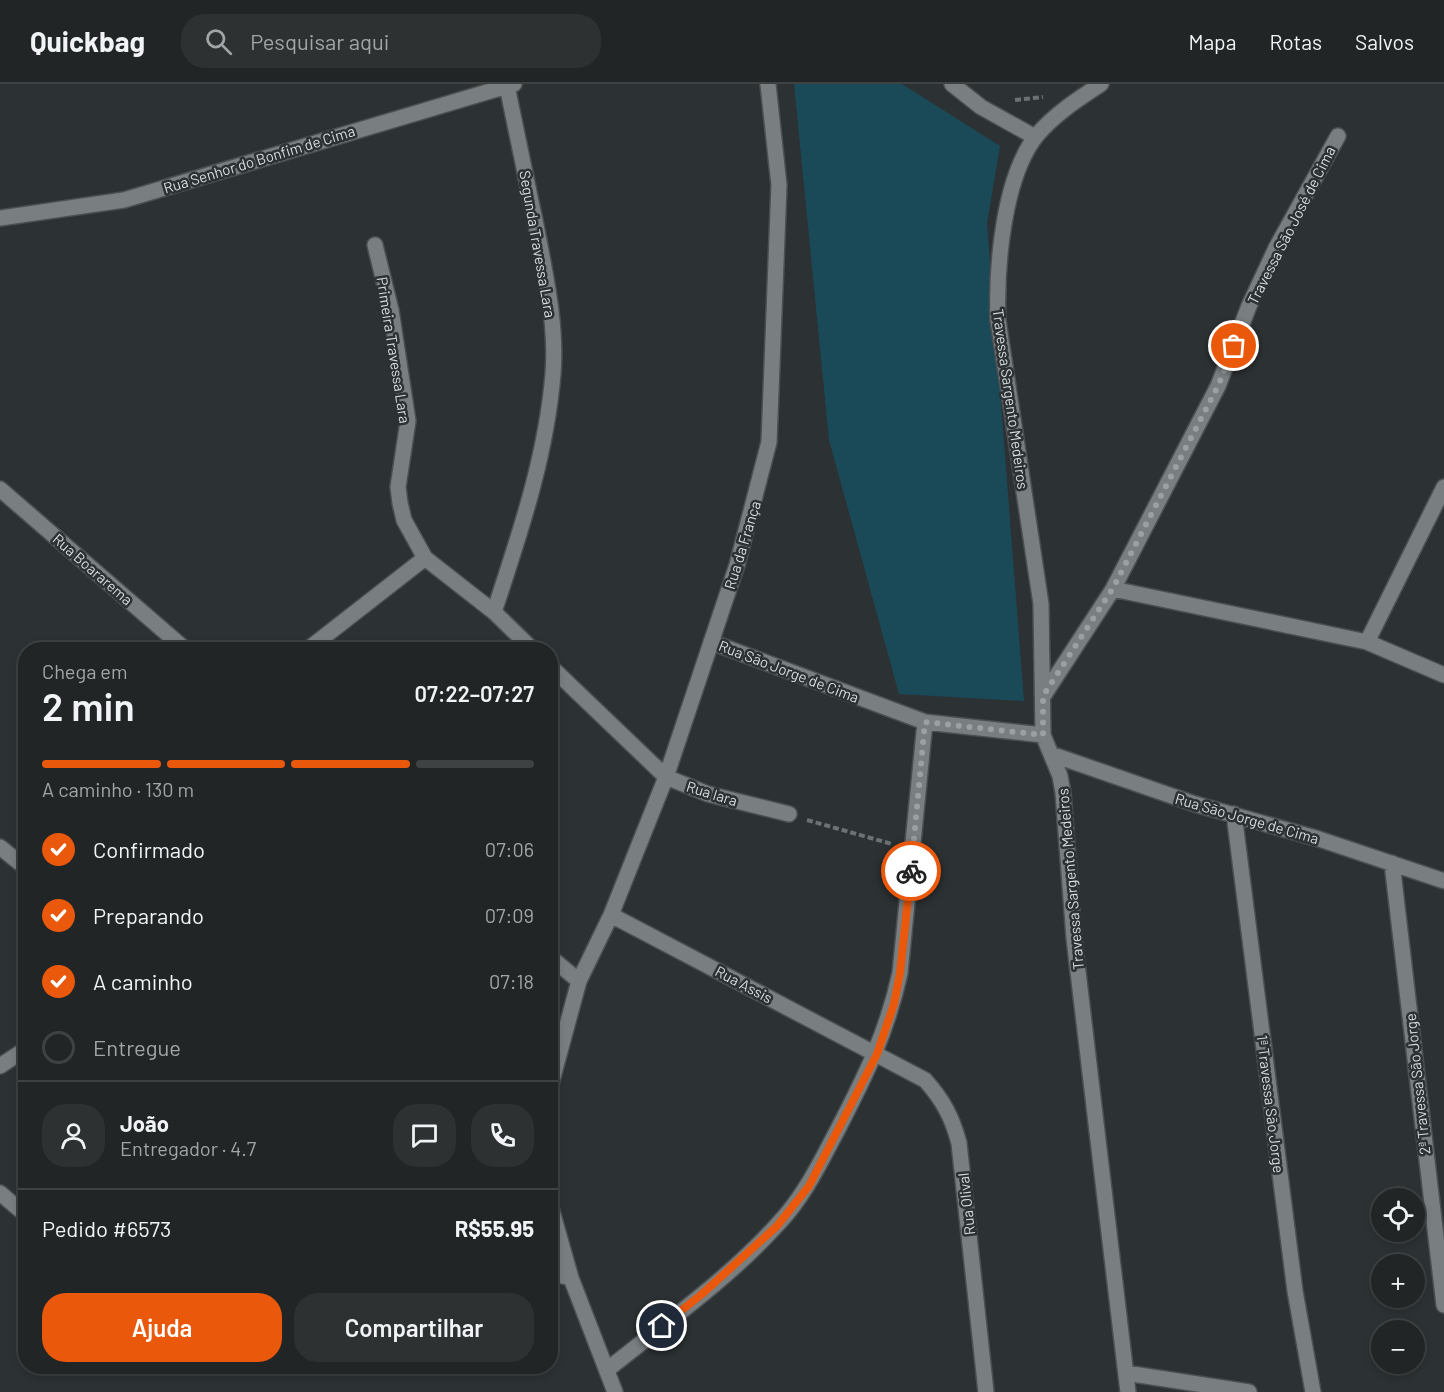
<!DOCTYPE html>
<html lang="pt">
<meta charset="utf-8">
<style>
:root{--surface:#212526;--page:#2d3132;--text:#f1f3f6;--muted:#a2a5a7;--line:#3e4243;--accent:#ea580c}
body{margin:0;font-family:Barlow,sans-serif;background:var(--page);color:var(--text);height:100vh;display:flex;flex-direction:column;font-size:22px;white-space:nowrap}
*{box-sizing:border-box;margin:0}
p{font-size:20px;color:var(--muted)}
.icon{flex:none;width:33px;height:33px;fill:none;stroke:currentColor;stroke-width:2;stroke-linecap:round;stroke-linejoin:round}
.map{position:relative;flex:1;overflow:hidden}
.details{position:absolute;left:18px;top:558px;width:540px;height:732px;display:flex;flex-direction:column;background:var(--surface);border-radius:24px;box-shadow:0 3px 9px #0003,0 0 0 2px var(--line)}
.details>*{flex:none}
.controls{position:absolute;left:1371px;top:1104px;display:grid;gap:12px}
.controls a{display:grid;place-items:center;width:54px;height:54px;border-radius:50%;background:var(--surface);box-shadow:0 3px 9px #0003,0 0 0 2px var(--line);font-size:30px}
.pin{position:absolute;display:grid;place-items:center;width:51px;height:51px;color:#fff;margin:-26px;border:3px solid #fff;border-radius:50%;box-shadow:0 2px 6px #0007}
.courier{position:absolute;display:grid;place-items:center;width:60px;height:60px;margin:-30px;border:4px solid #ea580c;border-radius:50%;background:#fff;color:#222;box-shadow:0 2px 8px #0007}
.headline em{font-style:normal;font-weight:600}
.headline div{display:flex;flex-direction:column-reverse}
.headline{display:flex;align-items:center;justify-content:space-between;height:102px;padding:0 24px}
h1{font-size:39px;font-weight:600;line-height:45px}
.bar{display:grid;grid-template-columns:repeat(4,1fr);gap:9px 6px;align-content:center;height:72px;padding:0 24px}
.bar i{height:8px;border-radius:4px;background:var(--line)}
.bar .current{background:var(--accent)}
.bar p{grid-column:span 4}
.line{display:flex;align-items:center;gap:15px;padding:0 24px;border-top:2px solid var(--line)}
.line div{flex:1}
.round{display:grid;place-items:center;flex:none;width:63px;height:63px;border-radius:24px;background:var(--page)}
ol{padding:0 24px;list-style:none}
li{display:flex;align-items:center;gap:18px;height:66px}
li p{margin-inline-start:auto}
li .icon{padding:6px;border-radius:50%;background:var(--accent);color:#fff;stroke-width:4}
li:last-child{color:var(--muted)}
li i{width:33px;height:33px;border:3px solid var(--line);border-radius:50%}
.action{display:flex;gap:12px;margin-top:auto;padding:12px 24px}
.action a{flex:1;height:69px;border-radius:24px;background:var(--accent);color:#fff;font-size:24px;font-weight:600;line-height:69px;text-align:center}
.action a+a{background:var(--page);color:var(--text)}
header{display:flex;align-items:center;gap:36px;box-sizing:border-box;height:84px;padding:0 30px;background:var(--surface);border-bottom:2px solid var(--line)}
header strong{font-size:28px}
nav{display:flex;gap:33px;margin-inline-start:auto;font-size:21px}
.search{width:420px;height:54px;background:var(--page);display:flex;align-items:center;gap:15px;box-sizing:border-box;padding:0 21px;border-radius:24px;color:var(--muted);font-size:22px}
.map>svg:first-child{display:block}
.green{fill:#1a4a58}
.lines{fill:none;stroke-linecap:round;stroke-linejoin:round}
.service-casing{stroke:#4c4f51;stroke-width:18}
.minor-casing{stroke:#4c4f51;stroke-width:18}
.path{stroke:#6c7172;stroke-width:4;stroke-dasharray:6 3;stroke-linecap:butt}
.service{stroke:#797f81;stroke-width:15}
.minor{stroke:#797f81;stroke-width:15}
.done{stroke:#9ca0a1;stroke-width:6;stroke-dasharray:0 10.8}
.route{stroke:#ea580c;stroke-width:8}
.labels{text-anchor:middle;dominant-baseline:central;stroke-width:5;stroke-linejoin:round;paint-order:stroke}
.street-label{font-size:15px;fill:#d8dbdc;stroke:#2c3133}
</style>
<header>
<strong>Quickbag</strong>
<div class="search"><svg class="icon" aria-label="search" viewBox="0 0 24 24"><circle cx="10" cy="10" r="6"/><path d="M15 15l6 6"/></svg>Pesquisar aqui</div>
<nav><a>Mapa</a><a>Rotas</a><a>Salvos</a></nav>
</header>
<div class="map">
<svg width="1444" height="1308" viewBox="0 0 1444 1308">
<rect width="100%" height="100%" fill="#2c3133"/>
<path class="green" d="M 794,0 L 902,0 L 1000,62 L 987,139 L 1024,617 L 899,610 L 829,356 Z"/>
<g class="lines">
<g class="service-casing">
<path id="service" d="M 375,161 L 391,226 L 408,337 L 398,403 L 400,419 L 404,436 L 425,474"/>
</g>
<g class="minor-casing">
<path id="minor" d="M 952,0 L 981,23 L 1035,53
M 1101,0 C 1078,15 1055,30 1037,51 C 1003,93 996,184 998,236 L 1041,520 L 1043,651 L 1060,692 L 1063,709 L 1074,854 L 1128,1308
M 0,134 L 124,116 L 514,0
M 0,405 L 186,566
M 1113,505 L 1367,558 L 1444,591
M 494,528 C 520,449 546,373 553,290 C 557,240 545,189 536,141 C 526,95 517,49 507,2
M 711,558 L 925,638 L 1043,651
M 1367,558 L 1444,403
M 307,566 L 425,474 L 494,528 L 533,566
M 550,582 L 666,693 L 708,710 L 789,730
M 1044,611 L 1113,505 L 1218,302 L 1249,222 L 1276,164 L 1338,52
M 1051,670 L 1195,720 L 1319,755 L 1444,797
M 1234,730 L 1295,1207 L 1313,1308
M 0,763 L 26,784
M 1392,779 L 1444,1221
M 611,831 L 925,996 C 943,1016 952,1033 959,1059 L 986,1308
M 550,873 L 579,897
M 0,982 L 26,965
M 550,1004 L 579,897 L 611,831 L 666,693 L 737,481 L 769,358 L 779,101 L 768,0
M 0,1109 L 26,1131
M 550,1120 L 571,1194 L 615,1308
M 550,1189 L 571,1194
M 607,1286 C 664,1240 727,1196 777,1141 C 804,1113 820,1079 838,1045 C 866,991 887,948 900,889 L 925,638
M 1126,1289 L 1249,1308"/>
</g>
<path class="path" d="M 1015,16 L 1043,13
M 807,736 L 892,760"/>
<use href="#service" class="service"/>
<use href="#minor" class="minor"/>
</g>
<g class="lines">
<path class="done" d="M 911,787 L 925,638 L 1043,651 L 1043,612 L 1113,504 L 1218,302 L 1234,262"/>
<path class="route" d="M 662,1242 L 702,1210 L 777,1142 L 809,1102 L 877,970 L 894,920 L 900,889 L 911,787"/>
</g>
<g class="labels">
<g class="street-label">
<text transform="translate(259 75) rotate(-17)">Rua Senhor do Bonfim de Cima</text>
<text transform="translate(1291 141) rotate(-63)">Travessa São José de Cima</text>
<text transform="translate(538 160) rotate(80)">Segunda Travessa Lara</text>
<text transform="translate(394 266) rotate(81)">Primeira Travessa Lara</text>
<text transform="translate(1011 315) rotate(82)">Travessa Sargento Medeiros</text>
<text transform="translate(742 461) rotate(-73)">Rua da França</text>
<text transform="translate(93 485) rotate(41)">Rua Boararema</text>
<text transform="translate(789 587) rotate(21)">Rua São Jorge de Cima</text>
<text transform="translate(712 709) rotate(17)">Rua Iara</text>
<text transform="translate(1247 734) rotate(16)">Rua São Jorge de Cima</text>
<text transform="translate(1070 795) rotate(-95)">Travessa Sargento Medeiros</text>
<text transform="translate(744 900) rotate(28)">Rua Assis</text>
<text transform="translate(1417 1000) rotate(-96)">2ª Travessa São Jorge</text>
<text transform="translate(1271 1020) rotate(83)">1ª Travessa São Jorge</text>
<text transform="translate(966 1120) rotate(-96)">Rua Olival</text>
</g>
</g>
</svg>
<div class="controls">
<a><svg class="icon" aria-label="locate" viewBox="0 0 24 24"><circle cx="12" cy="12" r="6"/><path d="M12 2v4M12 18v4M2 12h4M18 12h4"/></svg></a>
<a>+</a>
<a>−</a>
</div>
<div class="pin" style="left:1234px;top:262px;background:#ea580c"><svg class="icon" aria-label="bag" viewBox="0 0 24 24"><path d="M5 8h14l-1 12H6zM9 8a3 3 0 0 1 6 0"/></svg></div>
<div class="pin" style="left:662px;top:1242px;background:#1f2937"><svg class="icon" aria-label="home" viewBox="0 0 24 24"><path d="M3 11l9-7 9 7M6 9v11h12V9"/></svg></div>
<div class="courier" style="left:911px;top:787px"><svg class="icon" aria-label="bike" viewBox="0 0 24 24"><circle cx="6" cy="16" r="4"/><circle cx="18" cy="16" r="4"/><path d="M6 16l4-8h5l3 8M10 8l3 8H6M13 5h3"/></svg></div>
<section class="details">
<div class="headline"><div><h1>2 min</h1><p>Chega em</p></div><em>07:22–07:27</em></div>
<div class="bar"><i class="current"></i><i class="current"></i><i class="current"></i><i></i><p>A caminho · 130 m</p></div>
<ol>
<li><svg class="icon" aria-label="check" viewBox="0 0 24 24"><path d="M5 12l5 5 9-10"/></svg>Confirmado<p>07:06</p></li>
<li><svg class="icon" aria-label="check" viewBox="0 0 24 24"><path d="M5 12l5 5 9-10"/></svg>Preparando<p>07:09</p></li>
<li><svg class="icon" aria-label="check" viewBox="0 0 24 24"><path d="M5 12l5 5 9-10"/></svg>A caminho<p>07:18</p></li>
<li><i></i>Entregue</li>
</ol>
<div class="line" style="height:108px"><a class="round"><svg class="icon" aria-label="person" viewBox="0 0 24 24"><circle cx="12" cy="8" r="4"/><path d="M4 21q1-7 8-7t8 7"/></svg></a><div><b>João</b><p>Entregador · 4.7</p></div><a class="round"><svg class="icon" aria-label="chat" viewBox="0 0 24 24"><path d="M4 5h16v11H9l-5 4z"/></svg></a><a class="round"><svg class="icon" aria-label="phone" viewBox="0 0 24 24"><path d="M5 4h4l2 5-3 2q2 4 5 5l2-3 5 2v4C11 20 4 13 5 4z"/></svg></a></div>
<div class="line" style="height:78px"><div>Pedido #6573</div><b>R$55.95</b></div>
<div class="action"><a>Ajuda</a><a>Compartilhar</a></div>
</section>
</div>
